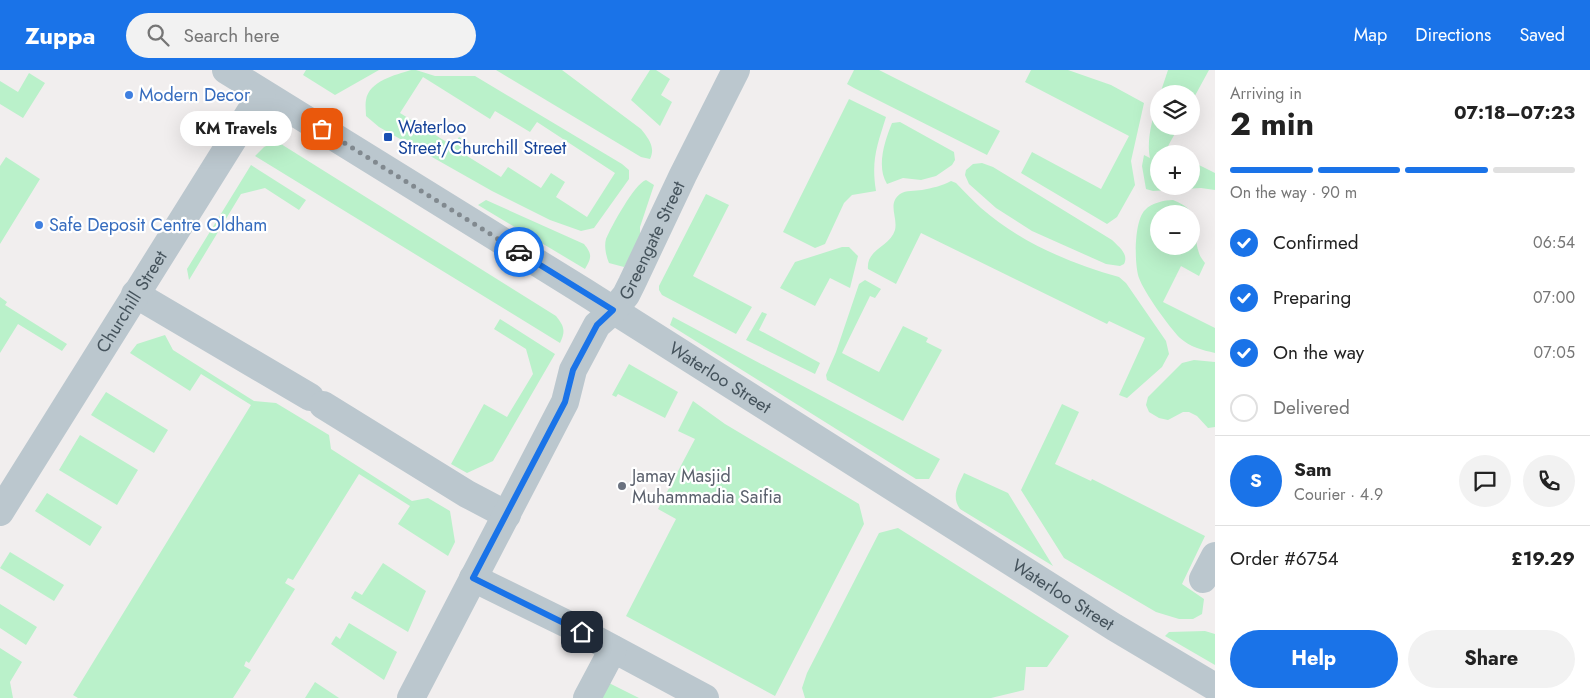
<!DOCTYPE html>
<meta charset="utf-8">
<style>
:root{--surface:#fff;--page:#f2f2f2;--text:#222;--muted:#767676;--line:#e0e0e0;--accent:#1a73e8}
body{margin:0;font-family:Jost,sans-serif;background:var(--page);color:var(--text);height:100vh;display:flex;flex-direction:column;font-size:19px;white-space:nowrap}
*{box-sizing:border-box;margin:0}
p{font-size:16px;color:var(--muted)}
.icon{flex:none;width:28px;height:28px;fill:none;stroke:currentColor;stroke-width:2;stroke-linecap:round;stroke-linejoin:round}
.map{position:relative;flex:1;overflow:hidden}
.side{display:flex;flex-direction:column;background:var(--surface);width:375px}
.side>*{flex:none}
.controls{position:absolute;left:1150px;top:15px;display:grid;gap:10px}
.controls a{display:grid;place-items:center;width:50px;height:50px;border-radius:50%;background:var(--surface);box-shadow:0 5px 20px #0002;font-size:25px}
.pin{position:absolute;display:grid;place-items:center;width:42px;height:42px;color:#fff;margin:-21px;border-radius:10px;box-shadow:0 2px 8px #0006}
.courier{position:absolute;display:grid;place-items:center;width:50px;height:50px;margin:-25px;border:4px solid #1a73e8;border-radius:50%;background:#fff;color:#222;box-shadow:0 1px 6px #0007}
.bubble{position:absolute;height:35px;border-radius:18px;background:var(--surface);box-shadow:0 5px 20px #0002;font-size:16px;font-weight:700;line-height:35px;text-align:center}
.summary em{font-style:normal;font-weight:700}
.summary div{display:flex;flex-direction:column-reverse}
.summary{display:flex;align-items:center;justify-content:space-between;height:85px;padding:0 15px}
h1{font-size:32px;font-weight:700;line-height:38px}
.bar{display:grid;grid-template-columns:repeat(4,1fr);gap:8px 5px;align-content:center;height:60px;padding:0 15px}
.bar i{height:6px;border-radius:4px;background:var(--line)}
.bar .current{background:var(--accent)}
.bar p{grid-column:span 4}
.line{display:flex;align-items:center;gap:12px;padding:0 15px;border-top:1px solid var(--line)}
.line div{flex:1}
.round{display:grid;place-items:center;flex:none;width:52px;height:52px;border-radius:26px;background:var(--page)}
ol{padding:0 15px;list-style:none}
li{display:flex;align-items:center;gap:15px;height:55px}
li p{margin-inline-start:auto}
li .icon{padding:5px;border-radius:50%;background:var(--accent);color:#fff;stroke-width:4}
li:last-child{color:var(--muted)}
li i{width:28px;height:28px;border:2px solid var(--line);border-radius:50%}
.cta{display:flex;gap:10px;margin-top:auto;padding:10px 15px}
.cta a{flex:1;height:58px;border-radius:30px;background:var(--accent);color:#fff;font-size:20px;font-weight:700;line-height:58px;text-align:center}
.cta a+a{background:var(--page);color:var(--text)}
header{display:flex;align-items:center;gap:30px;box-sizing:border-box;height:70px;padding:0 25px;background:var(--accent);color:#fff}
header strong{font-size:24px}
nav{display:flex;gap:28px;margin-inline-start:auto;font-size:18px}
.search{width:350px;height:45px;background:var(--page);display:flex;align-items:center;gap:12px;box-sizing:border-box;padding:0 18px;border-radius:28px;color:var(--muted);font-size:19px}
main{display:flex;flex:1;min-height:0}
.map>svg:first-child{display:block}
.green{fill:#baf1ca;fill-rule:evenodd}
.lines{fill:none;stroke-linecap:round;stroke-linejoin:round}
.minor{stroke:#bbc7ce;stroke-width:28}
.done{stroke:#81898f;stroke-width:5;stroke-dasharray:0 9}
.route{stroke:#1a73e8;stroke-width:6}
.shop-dot{fill:#3f7fe0;stroke:#fff;stroke-width:2}
.transit-dot{fill:#1a4fb4;stroke:#fff;stroke-width:2}
.worship-dot{fill:#6b7280;stroke:#fff;stroke-width:2}
.labels{text-anchor:middle;dominant-baseline:central;stroke-width:4.5;stroke-linejoin:round;paint-order:stroke}
.shop-label{font-size:18px;fill:#366cbe;stroke:#fff;text-anchor:start}
.transit-label{font-size:18px;fill:#164399;stroke:#fff;text-anchor:start}
.street-label{font-size:18px;fill:#45535c;stroke:#fff}
.worship-label{font-size:18px;fill:#5b616d;stroke:#fff;text-anchor:start}
</style>
<header>
<strong>Zuppa</strong>
<div class="search"><svg class="icon" aria-label="search" viewBox="0 0 24 24"><circle cx="10" cy="10" r="6"/><path d="M15 15l6 6"/></svg>Search here</div>
<nav><a>Map</a><a>Directions</a><a>Saved</a></nav>
</header>
<main>
<div class="map">
<svg width="1215" height="628" viewBox="0 0 1215 628">
<rect width="100%" height="100%" fill="#f1eeee"/>
<path class="green" d="M 306,0 L 379,0 L 335,25 L 303,5 Z
M 411,0 L 416,0 L 435,6 L 475,6 L 622,94 L 629,100 L 629,109 L 594,158 L 581,161 L 550,150 L 492,121 L 379,57 L 366,46 C 366,41 365,35 366,30 C 369,11 395,5 411,0 ZM 423,7 L 490,49 L 495,41 L 530,62 L 537,52 L 615,103 L 587,147 L 556,127 L 565,112 L 551,103 L 541,118 L 508,97 L 501,107 L 467,86 L 474,76 L 459,67 L 453,76 L 400,43 Z
M 496,0 L 562,0 L 641,59 C 648,68 656,77 650,89 L 641,87 Z
M 650,0 L 656,0 L 670,9 L 661,25 L 672,32 L 660,56 L 631,30 Z
M 854,0 L 879,0 L 1000,61 L 987,85 L 854,18 L 847,14 Z
M 1031,0 L 1068,0 L 1111,15 L 1144,33 L 1131,91 L 1135,115 L 1117,147 L 1107,154 L 1021,103 L 1032,82 L 1101,119 L 1129,66 L 1025,12 Z
M 1168,0 L 1209,0 L 1191,33 L 1191,24 L 1160,24 Z
M 29,3 L 45,13 L 23,48 L 0,34 L 0,11 L 18,22 Z
M 1159,28 L 1159,56 L 1179,56 L 1167,78 L 1177,84 L 1159,84 L 1159,116 L 1191,116 L 1191,91 L 1215,103 L 1215,120 L 1201,118 L 1153,121 L 1146,119 L 1142,96 L 1144,85 L 1150,88 C 1146,70 1153,46 1159,28 Z
M 849,29 L 886,47 C 877,76 871,90 876,121 L 852,125 L 844,133 L 825,174 L 815,178 L 783,162 Z
M 900,52 L 954,82 L 955,90 L 952,95 L 936,106 L 921,110 L 903,108 L 887,114 C 876,97 885,70 892,53 Z
M 273,73 L 281,74 L 556,246 C 564,256 566,261 560,273 L 255,86 L 264,77 Z
M 6,87 L 40,109 L 0,174 L 0,96 Z
M 982,93 L 993,97 L 1112,170 C 1119,177 1129,184 1124,194 L 1120,196 L 1106,194 L 1032,161 L 996,138 L 969,114 L 965,105 L 966,100 L 973,94 Z
M 251,95 L 306,130 L 299,140 L 265,118 L 241,124 L 189,210 L 187,199 Z
M 646,110 L 654,115 L 640,157 L 640,172 L 624,197 L 609,193 C 606,186 604,176 606,169 C 611,157 635,113 646,110 Z
M 951,111 L 956,113 C 964,121 972,130 981,138 C 1020,172 1069,193 1119,207 L 1126,213 L 1166,271 L 1169,284 L 1162,297 L 1127,328 L 1119,325 L 1145,268 L 1109,251 L 1107,254 L 921,163 L 896,214 L 868,199 C 866,179 890,177 895,160 C 898,147 887,134 900,124 C 906,120 915,121 922,120 C 932,118 942,116 951,111 Z
M 706,124 L 729,135 L 693,206 L 752,237 L 736,264 L 662,225 L 659,220 L 659,216 Z
M 486,130 L 584,174 C 593,185 591,188 585,199 L 478,135 Z
M 1173,130 C 1206,143 1191,160 1199,183 C 1200,187 1203,190 1205,193 L 1199,206 L 1181,196 L 1163,232 L 1215,258 L 1215,283 C 1202,280 1190,277 1180,268 C 1169,257 1144,222 1139,208 C 1134,194 1134,151 1145,140 C 1151,133 1165,130 1173,130 ZM 1159,144 L 1191,144 L 1191,176 L 1159,176 Z
M 842,177 L 849,177 L 858,186 L 850,218 L 830,208 L 815,236 L 780,218 L 795,192 Z
M 865,210 L 881,219 L 875,228 L 870,226 L 842,283 L 879,302 L 903,256 L 928,268 L 926,272 L 942,280 L 903,351 L 827,310 L 826,305 L 836,282 L 859,214 Z
M 0,227 L 7,232 L 5,235 L 67,274 L 62,281 L 18,254 L 0,283 Z
M 762,242 L 767,244 L 759,260 L 820,293 L 815,304 L 746,270 Z
M 673,247 L 940,389 L 929,409 L 916,409 L 670,255 Z
M 500,249 L 555,284 L 493,391 L 467,403 L 451,394 L 484,334 L 507,347 L 533,304 L 526,279 L 494,259 Z
M 165,265 L 173,280 L 254,331 L 276,333 L 329,365 L 331,379 L 412,431 L 428,428 L 450,441 L 455,472 L 448,486 L 398,454 L 410,436 L 359,404 L 293,510 L 288,508 L 285,513 L 295,519 L 249,593 L 246,591 L 244,596 L 251,600 L 233,628 L 78,628 L 73,625 L 251,335 L 201,304 L 190,321 L 130,283 L 137,274 Z
M 1194,290 L 1215,292 L 1215,357 L 1208,358 L 1197,346 L 1189,342 L 1183,342 L 1168,350 L 1159,348 L 1149,342 L 1146,335 L 1148,327 L 1182,293 Z
M 629,294 L 678,322 L 665,348 L 618,324 L 616,327 L 612,325 Z
M 106,322 L 168,360 L 154,383 L 91,345 Z
M 693,331 L 725,354 L 859,434 L 864,454 L 775,626 L 626,546 L 676,449 L 658,439 L 695,369 L 678,361 Z
M 1062,334 L 1079,342 L 1055,394 L 1091,411 L 1092,409 L 1205,466 L 1182,514 L 1204,529 L 1202,544 L 1193,549 L 1179,549 L 1156,542 L 1064,488 L 1021,420 Z
M 80,365 L 138,400 L 117,435 L 59,400 Z
M 964,403 L 1008,423 L 1053,496 L 960,439 C 951,426 958,416 964,403 Z
M 47,423 L 102,457 L 90,476 L 35,441 Z
M 898,458 L 1069,566 L 1047,597 L 1026,597 L 1024,620 L 991,628 L 805,628 L 802,618 L 807,603 L 879,463 Z
M 10,482 L 64,515 L 54,531 L 0,498 Z
M 383,493 L 426,521 L 408,562 L 351,528 L 355,521 L 362,525 Z
M 0,534 L 37,557 L 26,575 L 0,558 Z
M 349,553 L 397,582 L 384,610 L 331,574 L 336,566 L 340,569 Z
M 1205,561 L 1215,564 L 1215,595 L 1165,566 L 1169,562 Z
M 0,578 L 22,592 L 10,612 L 13,628 L 0,628 Z
M 315,612 L 339,628 L 305,628 Z
M 609,613 L 639,628 L 600,628 Z"/>
<g class="lines">
<g class="minor">
<path id="s1" d="M 226,0 L 583,221 L 1114,557 L 1215,617"/>
<path d="M 135,224 L 310,327"/>
<path d="M 323,335 L 467,424 L 507,445"/>
<path id="s2" d="M 0,442 L 262,23"/>
<path d="M 473,508 L 567,554 L 705,628"/>
<path d="M 1203,509 L 1215,486"/>
<path id="s3" d="M 411,628 L 565,332 L 573,300 L 597,255 L 613,241 L 626,225 L 632,213 L 683,105 L 736,0"/>
<path d="M 587,628 L 613,579"/>
</g>
</g>
<g class="lines">
<path class="done" d="M 322,59 L 519,182"/>
<path class="route" d="M 519,182 L 613,240 L 597,255 L 573,300 L 565,332 L 473,508 L 582,562"/>
</g>
<g class="shop-dot">
<circle cx="129" cy="25" r="5"/>
<circle cx="39" cy="155" r="5"/>
</g>
<rect class="transit-dot" x="383" y="62" width="10" height="10" rx="2.5"/>
<circle class="worship-dot" cx="622" cy="416" r="5"/>
<g class="labels">
<g class="shop-label">
<text x="139" y="25">Modern Decor</text>
<text x="49" y="155">Safe Deposit Centre Oldham</text>
</g>
<g class="transit-label">
<text x="398" y="57">Waterloo<tspan x="398" dy="21">Street/Churchill Street</tspan></text>
</g>
<g class="street-label">
<text stroke="none"><textPath href="#s3" startOffset="520">Greengate Street</textPath></text>
<text stroke="none"><textPath href="#s2" startOffset="248">Churchill Street</textPath></text>
<text stroke="none"><textPath href="#s1" startOffset="582">Waterloo Street</textPath></text>
<text stroke="none"><textPath href="#s1" startOffset="988">Waterloo Street</textPath></text>
</g>
<g class="worship-label">
<text x="632" y="406">Jamay Masjid<tspan x="632" dy="21">Muhammadia Saifia</tspan></text>
</g>
</g>
</svg>
<div class="controls">
<a><svg class="icon" aria-label="layers" viewBox="0 0 24 24"><path d="M12 4l9 5-9 5-9-5zM3 14l9 5 9-5"/></svg></a>
<a>+</a>
<a>−</a>
</div>
<div class="pin" style="left:322px;top:59px;background:#ea580c"><svg class="icon" aria-label="bag" viewBox="0 0 24 24"><path d="M5 8h14l-1 12H6zM9 8a3 3 0 0 1 6 0"/></svg></div>
<div class="pin" style="left:582px;top:562px;background:#1f2937"><svg class="icon" aria-label="home" viewBox="0 0 24 24"><path d="M3 11l9-7 9 7M6 9v11h12V9"/></svg></div>
<div class="courier" style="left:519px;top:182px"><svg class="icon" aria-label="car" viewBox="0 0 24 24"><path d="M5 17H2v-5l4-1 3-4h7l3 4 3 1v5h-3M9 17h6M6 11h13"/><circle cx="7" cy="17" r="2"/><circle cx="17" cy="17" r="2"/></svg></div>
<div class="bubble" style="left:180px;top:41px;width:112px">KM Travels</div>
</div>
<section class="side">
<div class="summary"><div><h1>2 min</h1><p>Arriving in</p></div><em>07:18–07:23</em></div>
<div class="bar"><i class="current"></i><i class="current"></i><i class="current"></i><i></i><p>On the way · 90 m</p></div>
<ol>
<li><svg class="icon" aria-label="check" viewBox="0 0 24 24"><path d="M5 12l5 5 9-10"/></svg>Confirmed<p>06:54</p></li>
<li><svg class="icon" aria-label="check" viewBox="0 0 24 24"><path d="M5 12l5 5 9-10"/></svg>Preparing<p>07:00</p></li>
<li><svg class="icon" aria-label="check" viewBox="0 0 24 24"><path d="M5 12l5 5 9-10"/></svg>On the way<p>07:05</p></li>
<li><i></i>Delivered</li>
</ol>
<div class="line" style="height:90px"><b class="round" style="background:var(--accent);color:#fff">S</b><div><b>Sam</b><p>Courier · 4.9</p></div><a class="round"><svg class="icon" aria-label="chat" viewBox="0 0 24 24"><path d="M4 5h16v11H9l-5 4z"/></svg></a><a class="round"><svg class="icon" aria-label="phone" viewBox="0 0 24 24"><path d="M5 4h4l2 5-3 2q2 4 5 5l2-3 5 2v4C11 20 4 13 5 4z"/></svg></a></div>
<div class="line" style="height:65px"><div>Order #6754</div><b>£19.29</b></div>
<div class="cta"><a>Help</a><a>Share</a></div>
</section>
</main>
